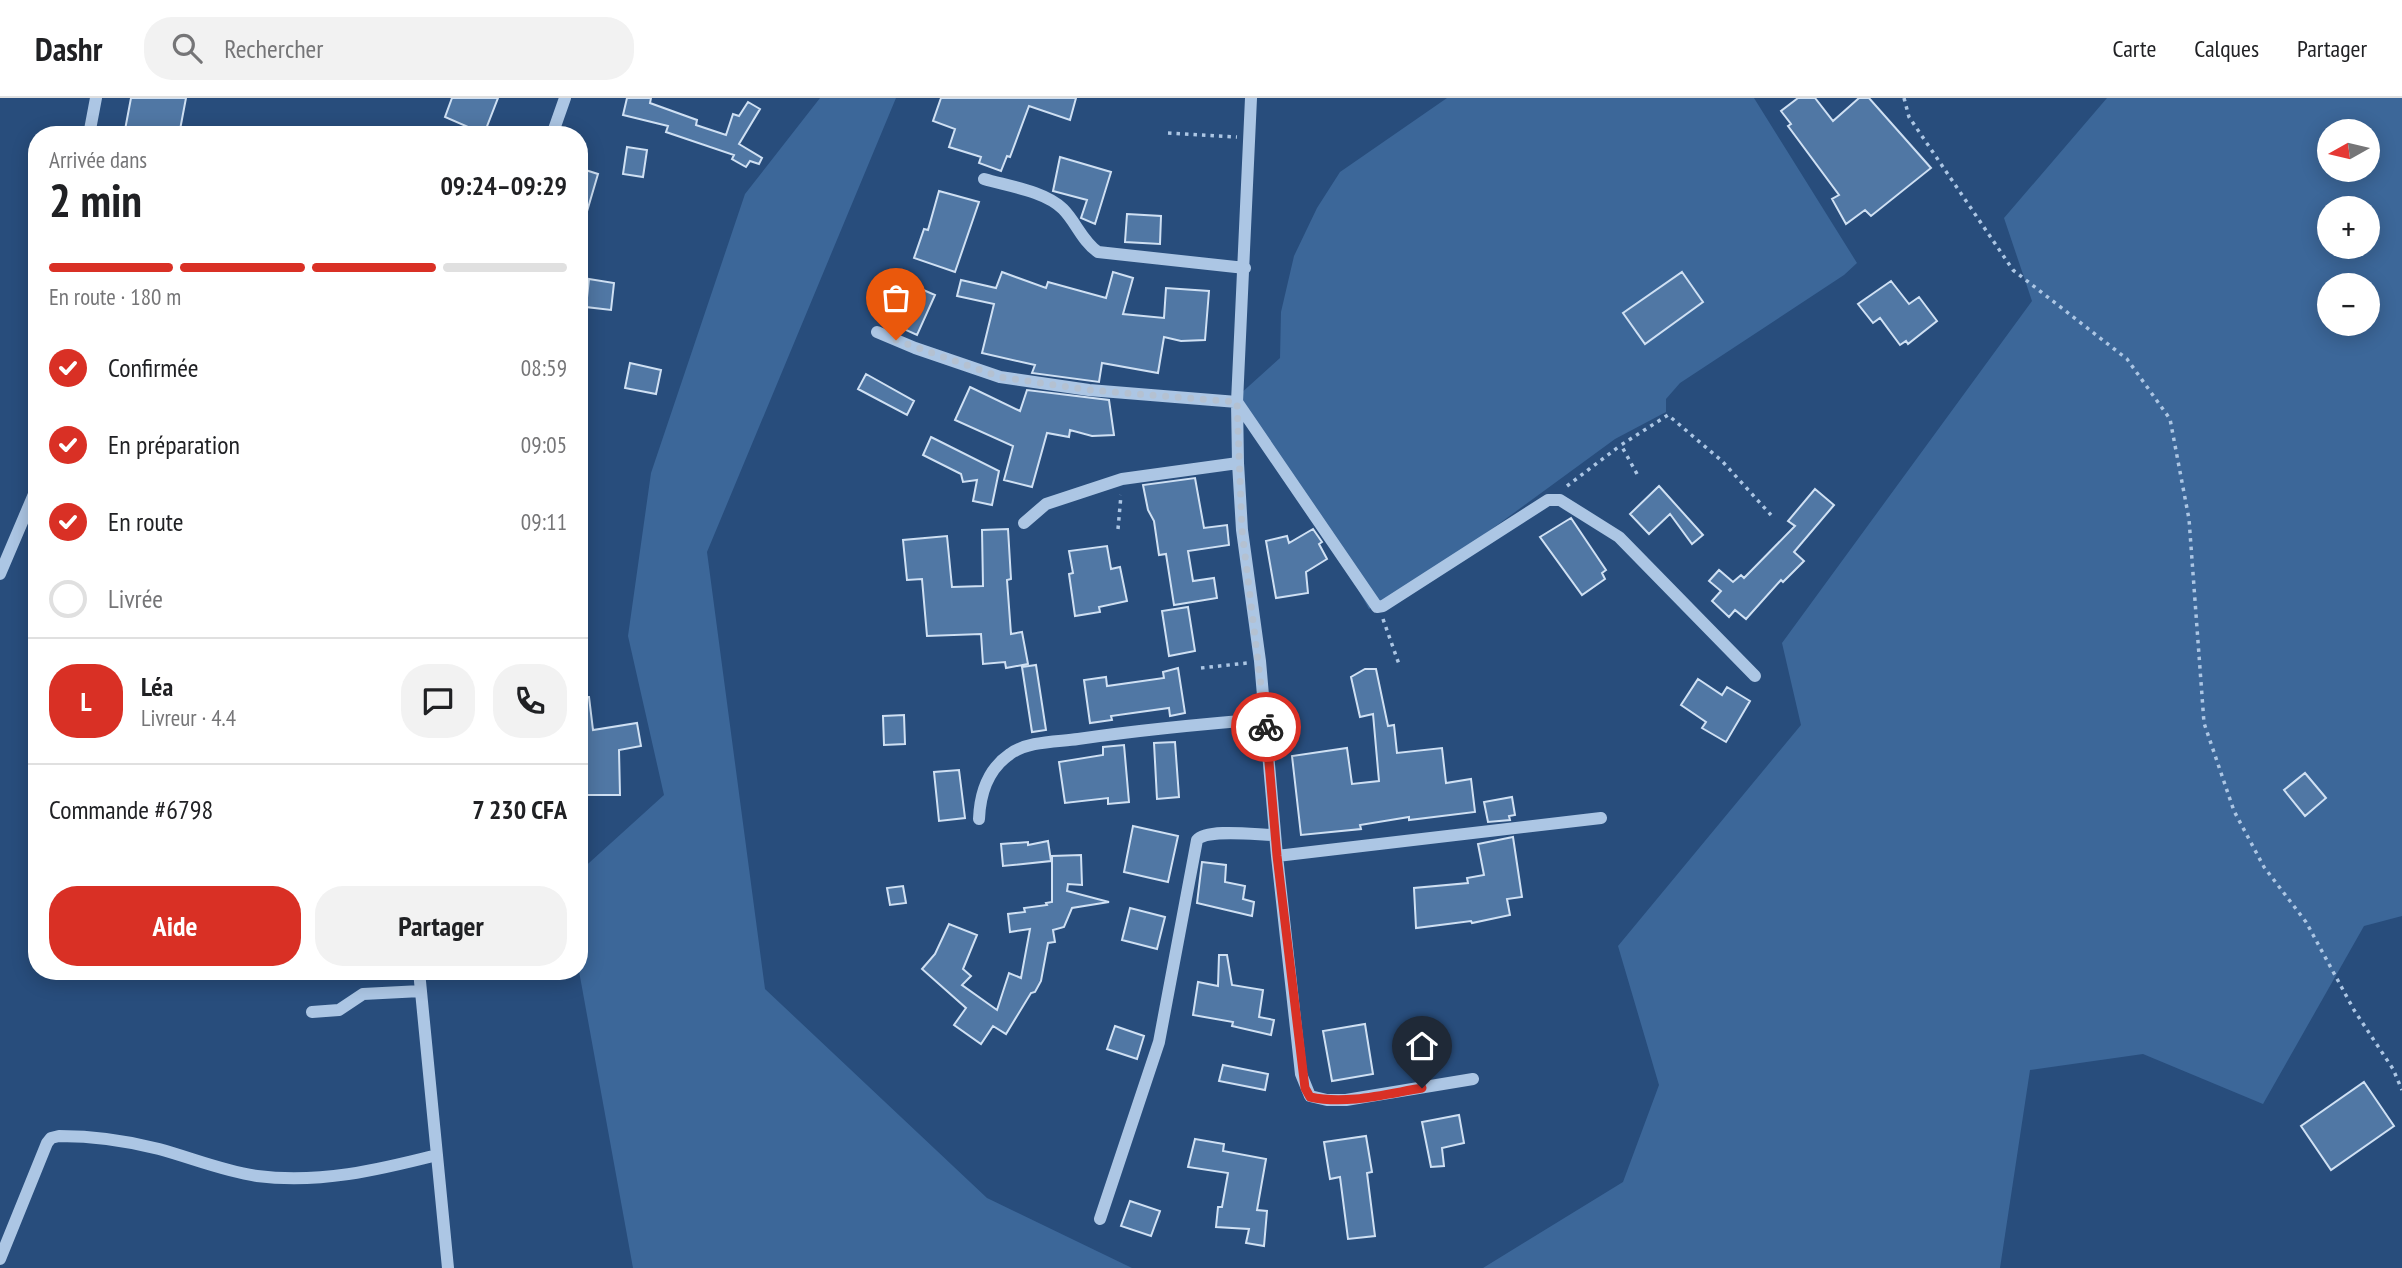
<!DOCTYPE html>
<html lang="fr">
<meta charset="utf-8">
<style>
:root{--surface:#fff;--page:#f2f2f2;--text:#202124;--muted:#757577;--line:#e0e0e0;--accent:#d93025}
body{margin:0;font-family:"PT Sans Narrow",sans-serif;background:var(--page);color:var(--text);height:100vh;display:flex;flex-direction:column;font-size:26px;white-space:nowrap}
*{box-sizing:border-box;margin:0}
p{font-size:23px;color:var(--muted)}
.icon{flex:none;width:38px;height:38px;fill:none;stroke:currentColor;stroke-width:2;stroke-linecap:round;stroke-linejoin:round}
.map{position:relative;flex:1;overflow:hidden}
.details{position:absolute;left:28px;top:28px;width:560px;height:854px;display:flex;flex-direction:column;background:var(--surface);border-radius:28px;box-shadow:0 4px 18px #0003}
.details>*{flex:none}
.needle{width:46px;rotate:262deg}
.tools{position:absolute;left:2317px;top:21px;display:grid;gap:14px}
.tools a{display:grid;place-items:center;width:63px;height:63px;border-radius:50%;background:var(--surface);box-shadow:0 4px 18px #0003;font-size:35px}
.pin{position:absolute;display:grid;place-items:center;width:60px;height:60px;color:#fff;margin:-72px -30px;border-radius:50% 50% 50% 0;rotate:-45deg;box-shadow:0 0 7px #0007}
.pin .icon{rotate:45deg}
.courier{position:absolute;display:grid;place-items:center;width:70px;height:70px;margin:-35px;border:5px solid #d93025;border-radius:50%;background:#fff;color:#222;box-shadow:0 2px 9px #0007}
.overview em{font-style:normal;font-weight:700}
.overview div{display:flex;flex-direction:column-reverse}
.overview{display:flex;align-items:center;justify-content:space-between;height:119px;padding:0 21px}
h1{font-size:46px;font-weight:700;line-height:52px}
.bar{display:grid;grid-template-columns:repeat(4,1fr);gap:10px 7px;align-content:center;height:84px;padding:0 21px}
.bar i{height:9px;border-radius:5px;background:var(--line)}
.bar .selected{background:var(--accent)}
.bar p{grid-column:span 4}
.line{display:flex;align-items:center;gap:18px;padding:0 21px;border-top:2px solid var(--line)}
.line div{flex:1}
.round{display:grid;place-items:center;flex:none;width:74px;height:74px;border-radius:28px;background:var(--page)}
ol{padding:0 21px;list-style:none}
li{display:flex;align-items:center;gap:21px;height:77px}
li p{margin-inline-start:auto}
li .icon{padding:7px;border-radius:50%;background:var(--accent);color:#fff;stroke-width:4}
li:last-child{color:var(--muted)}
li i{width:38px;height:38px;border:4px solid var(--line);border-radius:50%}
.primary-button{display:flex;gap:14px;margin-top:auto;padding:14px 21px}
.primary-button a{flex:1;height:80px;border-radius:28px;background:var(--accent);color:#fff;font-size:28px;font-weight:700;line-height:80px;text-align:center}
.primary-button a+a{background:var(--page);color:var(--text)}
header{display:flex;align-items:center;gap:42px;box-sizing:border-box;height:98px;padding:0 35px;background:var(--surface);border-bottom:2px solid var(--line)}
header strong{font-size:33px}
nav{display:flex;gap:38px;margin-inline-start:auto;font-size:24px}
.search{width:490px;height:63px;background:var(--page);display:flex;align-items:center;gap:18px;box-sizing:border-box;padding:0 24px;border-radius:28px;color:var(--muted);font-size:26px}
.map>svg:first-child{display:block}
.green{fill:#3c6799;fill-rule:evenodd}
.building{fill:#5077a4;stroke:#cfe0f3;stroke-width:2}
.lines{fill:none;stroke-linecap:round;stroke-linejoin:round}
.path{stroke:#acc6e4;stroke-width:3.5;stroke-dasharray:3.5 5;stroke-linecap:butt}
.minor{stroke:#acc6e4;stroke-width:12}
.done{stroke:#b4c1d1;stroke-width:7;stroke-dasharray:0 12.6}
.route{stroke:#d93025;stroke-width:9}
</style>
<header>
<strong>Dashr</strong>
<div class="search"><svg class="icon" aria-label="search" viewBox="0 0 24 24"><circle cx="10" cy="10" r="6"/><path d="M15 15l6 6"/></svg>Rechercher</div>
<nav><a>Carte</a><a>Calques</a><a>Partager</a></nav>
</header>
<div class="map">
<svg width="2402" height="1170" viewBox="0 0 2402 1170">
<rect width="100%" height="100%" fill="#284d7c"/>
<path class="green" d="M 820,0 L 896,0 L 707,454 L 765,891 L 987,1100 L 1132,1170 L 633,1170 L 579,873 L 579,774 L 664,697 L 628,538 L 651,375 L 745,96 Z
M 1447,0 L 1754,0 L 1857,165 L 1844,177 L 1680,285 L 1666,301 L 1666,314 L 1615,341 L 1459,455 L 1369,511 L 1331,442 L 1239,297 L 1280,260 L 1281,214 L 1294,158 L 1317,110 L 1340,74 Z
M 2107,0 L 2402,0 L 2402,818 L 2364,828 L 2263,1006 L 2143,956 L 2030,972 L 2000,1170 L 1483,1170 L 1623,1084 L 1659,987 L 1618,848 L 1801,627 L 1782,545 L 2032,203 L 2004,120 ZM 2329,33 L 2368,33 L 2368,72 L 2329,72 ZM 2329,110 L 2368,110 L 2368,149 L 2329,149 ZM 2329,187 L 2368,187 L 2368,226 L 2329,226 Z"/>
<path class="building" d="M 131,0 L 186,0 L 179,37 L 124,37 Z
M 452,0 L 498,0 L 484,36 L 445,19 Z
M 627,0 L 651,0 L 650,5 L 697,22 L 696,27 L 726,37 L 733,16 L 739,18 L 748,4 L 760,11 L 739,46 L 762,60 L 759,66 L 750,63 L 746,69 L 732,61 L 734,57 L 666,34 L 668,28 L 623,17 Z
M 941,0 L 1076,0 L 1070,22 L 1029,8 L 1010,59 L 1007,58 L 1001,73 L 979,65 L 981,59 L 949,49 L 955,31 L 933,23 Z
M 1798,0 L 1815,0 L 1833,23 L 1859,0 L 1869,0 L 1931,70 L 1871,118 L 1865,112 L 1846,126 L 1832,101 L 1839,97 L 1788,28 L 1791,26 L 1781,13 Z
M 627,49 L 647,52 L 643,79 L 623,76 Z
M 1060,59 L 1111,74 L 1095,126 L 1081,120 L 1087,102 L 1053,93 Z
M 579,70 L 598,76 L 583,127 L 579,127 Z
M 939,93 L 979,104 L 955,174 L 914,160 L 924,131 L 928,132 Z
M 1127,116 L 1161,118 L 1160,146 L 1125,144 Z
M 1002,174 L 1046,190 L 1048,184 L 1106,200 L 1113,174 L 1133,180 L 1123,216 L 1164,220 L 1166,190 L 1209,193 L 1205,242 L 1181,243 L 1164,239 L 1158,275 L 1102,265 L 1099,284 L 1032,275 L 1035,267 L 982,255 L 994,206 L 957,198 L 961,182 L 996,190 Z
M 1682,174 L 1703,204 L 1645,246 L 1623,215 Z
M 589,181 L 614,185 L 611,212 L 586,209 Z
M 1891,183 L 1909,206 L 1919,199 L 1937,223 L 1908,246 L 1906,243 L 1900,247 L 1880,220 L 1873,225 L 1858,206 Z
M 912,187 L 935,197 L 917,237 L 895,227 Z
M 630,265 L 661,272 L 656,296 L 625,290 Z
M 866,276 L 914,303 L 907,317 L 858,291 Z
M 970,289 L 1020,313 L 1027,292 L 1109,302 L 1114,337 L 1092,338 L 1070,332 L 1069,339 L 1047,335 L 1032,389 L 1004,382 L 1013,348 L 955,322 Z
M 931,339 L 999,373 L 992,407 L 973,403 L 977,382 L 963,384 L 961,376 L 923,357 Z
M 1195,380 L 1204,430 L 1227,427 L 1229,447 L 1188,453 L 1193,483 L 1214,480 L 1217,500 L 1174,507 L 1166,456 L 1159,457 L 1154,423 L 1148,412 L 1143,387 Z
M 1659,388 L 1703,437 L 1692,446 L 1670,416 L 1649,436 L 1630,416 Z
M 1815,391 L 1834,407 L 1794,454 L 1804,463 L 1783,484 L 1781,482 L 1746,521 L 1735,512 L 1729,519 L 1712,503 L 1721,493 L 1709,483 L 1719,472 L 1733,484 L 1741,477 L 1744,480 L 1795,428 L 1788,423 Z
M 1571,420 L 1606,472 L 1602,475 L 1605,481 L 1582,497 L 1540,439 Z
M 1008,431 L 1011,481 L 1007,482 L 1011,536 L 1022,534 L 1028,566 L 1006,570 L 1005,564 L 983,566 L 981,536 L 927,538 L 922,481 L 907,482 L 903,442 L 947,438 L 952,489 L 983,488 L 982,432 Z
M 1313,431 L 1322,444 L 1319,446 L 1327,461 L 1306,474 L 1308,495 L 1276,500 L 1266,443 L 1287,438 L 1289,445 Z
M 1107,448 L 1111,471 L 1120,469 L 1127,503 L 1099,509 L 1100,514 L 1075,518 L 1069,476 L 1073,475 L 1069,453 Z
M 1188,509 L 1195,553 L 1169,558 L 1162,513 Z
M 1036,567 L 1046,632 L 1032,634 L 1022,569 Z
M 1178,570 L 1185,615 L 1170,618 L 1169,610 L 1111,618 L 1112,622 L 1090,625 L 1084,582 L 1106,579 L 1107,588 L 1164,580 L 1163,574 Z
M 1365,571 L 1376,571 L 1388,628 L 1394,627 L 1397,655 L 1442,650 L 1446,685 L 1471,681 L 1475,714 L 1409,722 L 1409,719 L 1360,727 L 1361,731 L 1301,737 L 1292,658 L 1347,650 L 1352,686 L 1379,683 L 1373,616 L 1360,619 L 1351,579 Z
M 1698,581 L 1722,597 L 1727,589 L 1750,603 L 1726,644 L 1702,630 L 1706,624 L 1681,607 Z
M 579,599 L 589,599 L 593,632 L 637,625 L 641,648 L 619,652 L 620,697 L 584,697 L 584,650 L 579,650 Z
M 904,617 L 905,646 L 884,647 L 883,618 Z
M 1175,644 L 1179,699 L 1157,701 L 1154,645 Z
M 1124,647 L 1129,704 L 1108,706 L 1108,700 L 1065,705 L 1059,664 L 1103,657 L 1103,649 Z
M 959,672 L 965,720 L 939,723 L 934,674 Z
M 2305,675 L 2326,700 L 2305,718 L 2284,692 Z
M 1512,699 L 1515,717 L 1509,718 L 1510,722 L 1488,724 L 1484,704 Z
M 1133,728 L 1178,738 L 1168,784 L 1124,774 Z
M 1513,739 L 1522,799 L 1507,801 L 1510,817 L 1472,825 L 1471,823 L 1416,830 L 1414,790 L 1468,785 L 1467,780 L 1484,777 L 1478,746 Z
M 1048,743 L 1051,763 L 1003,768 L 1001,746 L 1028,744 L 1028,747 Z
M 1081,757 L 1082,787 L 1068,786 L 1067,793 L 1109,804 L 1072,810 L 1064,829 L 1053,832 L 1055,844 L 1048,845 L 1041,883 L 1035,894 L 1031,895 L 1006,936 L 993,928 L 981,946 L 954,927 L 966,910 L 922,871 L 935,856 L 949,826 L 977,837 L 963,871 L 971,878 L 962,887 L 997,912 L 1009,875 L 1021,880 L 1030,831 L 1010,834 L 1008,816 L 1025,814 L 1024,810 L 1047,807 L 1046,805 L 1052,804 L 1052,758 Z
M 1202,764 L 1226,767 L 1225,784 L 1245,788 L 1243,801 L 1254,804 L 1252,818 L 1197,805 Z
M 903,788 L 906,805 L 890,807 L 887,790 Z
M 1130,810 L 1165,819 L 1157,851 L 1122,842 Z
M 1219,857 L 1227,857 L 1232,887 L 1263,892 L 1259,919 L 1274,922 L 1271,937 L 1232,928 L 1233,924 L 1193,917 L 1198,884 L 1218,888 Z
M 1365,926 L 1373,976 L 1332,983 L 1323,933 Z
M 1115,928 L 1144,938 L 1137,961 L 1107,951 Z
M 1223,967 L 1268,976 L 1265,992 L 1219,983 Z
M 2364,984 L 2394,1028 L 2331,1072 L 2301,1028 Z
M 1459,1017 L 1464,1045 L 1442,1050 L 1444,1068 L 1431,1069 L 1422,1024 Z
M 1366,1038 L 1372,1074 L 1367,1075 L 1375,1138 L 1348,1141 L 1340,1079 L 1330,1081 L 1324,1044 Z
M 1195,1041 L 1224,1046 L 1223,1053 L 1266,1061 L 1257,1112 L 1267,1113 L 1264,1148 L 1246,1145 L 1249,1131 L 1216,1129 L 1218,1109 L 1222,1109 L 1228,1075 L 1188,1069 Z
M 1130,1103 L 1160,1113 L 1151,1138 L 1121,1128 Z"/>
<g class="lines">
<path class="path" d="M 1904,0 L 1909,19 L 2013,172 L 2127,261 L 2170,321 L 2189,421 L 2204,625 L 2234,713 L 2264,769 L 2306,824 L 2354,912 L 2393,971 L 2402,992
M 1168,35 L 1237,39
M 1637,376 L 1621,347 L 1668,317 L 1722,363 L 1771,417
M 1567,388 L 1621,347
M 1118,431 L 1121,397
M 1383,521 L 1400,569
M 1201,570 L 1247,565"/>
<path class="minor" d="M 1251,0 L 1237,304 L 1238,365 L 1242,432 L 1260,563 L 1277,758 L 1301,976 L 1310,998 L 1327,1002 L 1346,1002 L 1473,981
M 89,37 L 96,0
M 552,37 L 565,0
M 984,81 C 1008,88 1045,93 1063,111 C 1076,124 1082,143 1098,154 L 1245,170
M 877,234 L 915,250 L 1000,279 L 1089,292 L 1237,304 L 1377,509 L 1383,508 L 1548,402 L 1560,402 L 1619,439 L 1755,578
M 1024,425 L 1046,406 L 1122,381 L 1238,365
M 0,476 L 37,389
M 979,721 C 980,696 988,671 1010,656 C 1028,643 1056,644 1078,641 C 1140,632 1202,626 1265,621
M 1277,758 L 1601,720
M 419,873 L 448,1170
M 312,914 L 339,912 L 363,896 L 421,893
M 1100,1121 L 1159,944 L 1197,742 C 1207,730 1258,737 1275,737
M 0,1161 L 47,1045 L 51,1040 L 59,1038 C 91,1038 128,1043 159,1051 C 192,1060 223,1073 257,1078 C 319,1086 378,1072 437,1057"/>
</g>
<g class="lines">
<path class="done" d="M 896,242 L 1000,279 L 1089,292 L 1237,304 L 1242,432 L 1266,629"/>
<path class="route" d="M 1266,629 L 1277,758 L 1305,990 L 1310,999 C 1347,1007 1386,996 1422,990"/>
</g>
</svg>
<div class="tools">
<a><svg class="needle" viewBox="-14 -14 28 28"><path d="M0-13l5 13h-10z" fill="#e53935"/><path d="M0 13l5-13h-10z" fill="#757577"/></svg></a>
<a>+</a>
<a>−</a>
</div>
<div class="pin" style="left:896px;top:242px;background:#ea580c"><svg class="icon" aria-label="bag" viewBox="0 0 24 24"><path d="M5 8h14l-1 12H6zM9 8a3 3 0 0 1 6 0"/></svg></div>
<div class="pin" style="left:1422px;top:990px;background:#1f2937"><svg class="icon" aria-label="home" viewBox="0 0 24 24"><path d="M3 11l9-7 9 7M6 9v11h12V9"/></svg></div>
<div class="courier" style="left:1266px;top:629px"><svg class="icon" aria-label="bike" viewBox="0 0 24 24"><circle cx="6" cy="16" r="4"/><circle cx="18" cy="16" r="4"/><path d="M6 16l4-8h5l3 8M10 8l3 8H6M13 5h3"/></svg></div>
<section class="details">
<div class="overview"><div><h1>2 min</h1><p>Arrivée dans</p></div><em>09:24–09:29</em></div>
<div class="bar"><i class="selected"></i><i class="selected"></i><i class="selected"></i><i></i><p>En route · 180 m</p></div>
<ol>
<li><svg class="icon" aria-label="check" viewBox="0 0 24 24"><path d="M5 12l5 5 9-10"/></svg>Confirmée<p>08:59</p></li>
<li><svg class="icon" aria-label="check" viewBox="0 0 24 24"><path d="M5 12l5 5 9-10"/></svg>En préparation<p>09:05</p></li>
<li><svg class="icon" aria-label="check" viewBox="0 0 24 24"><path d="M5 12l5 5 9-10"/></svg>En route<p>09:11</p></li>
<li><i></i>Livrée</li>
</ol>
<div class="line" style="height:126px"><b class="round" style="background:var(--accent);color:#fff">L</b><div><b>Léa</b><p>Livreur · 4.4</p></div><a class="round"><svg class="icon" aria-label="chat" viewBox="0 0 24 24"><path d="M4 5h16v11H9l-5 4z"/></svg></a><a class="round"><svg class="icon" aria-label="phone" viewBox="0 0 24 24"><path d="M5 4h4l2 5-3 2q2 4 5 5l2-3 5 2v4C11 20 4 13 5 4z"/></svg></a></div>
<div class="line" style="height:91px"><div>Commande #6798</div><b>7 230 CFA</b></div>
<div class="primary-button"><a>Aide</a><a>Partager</a></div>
</section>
</div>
